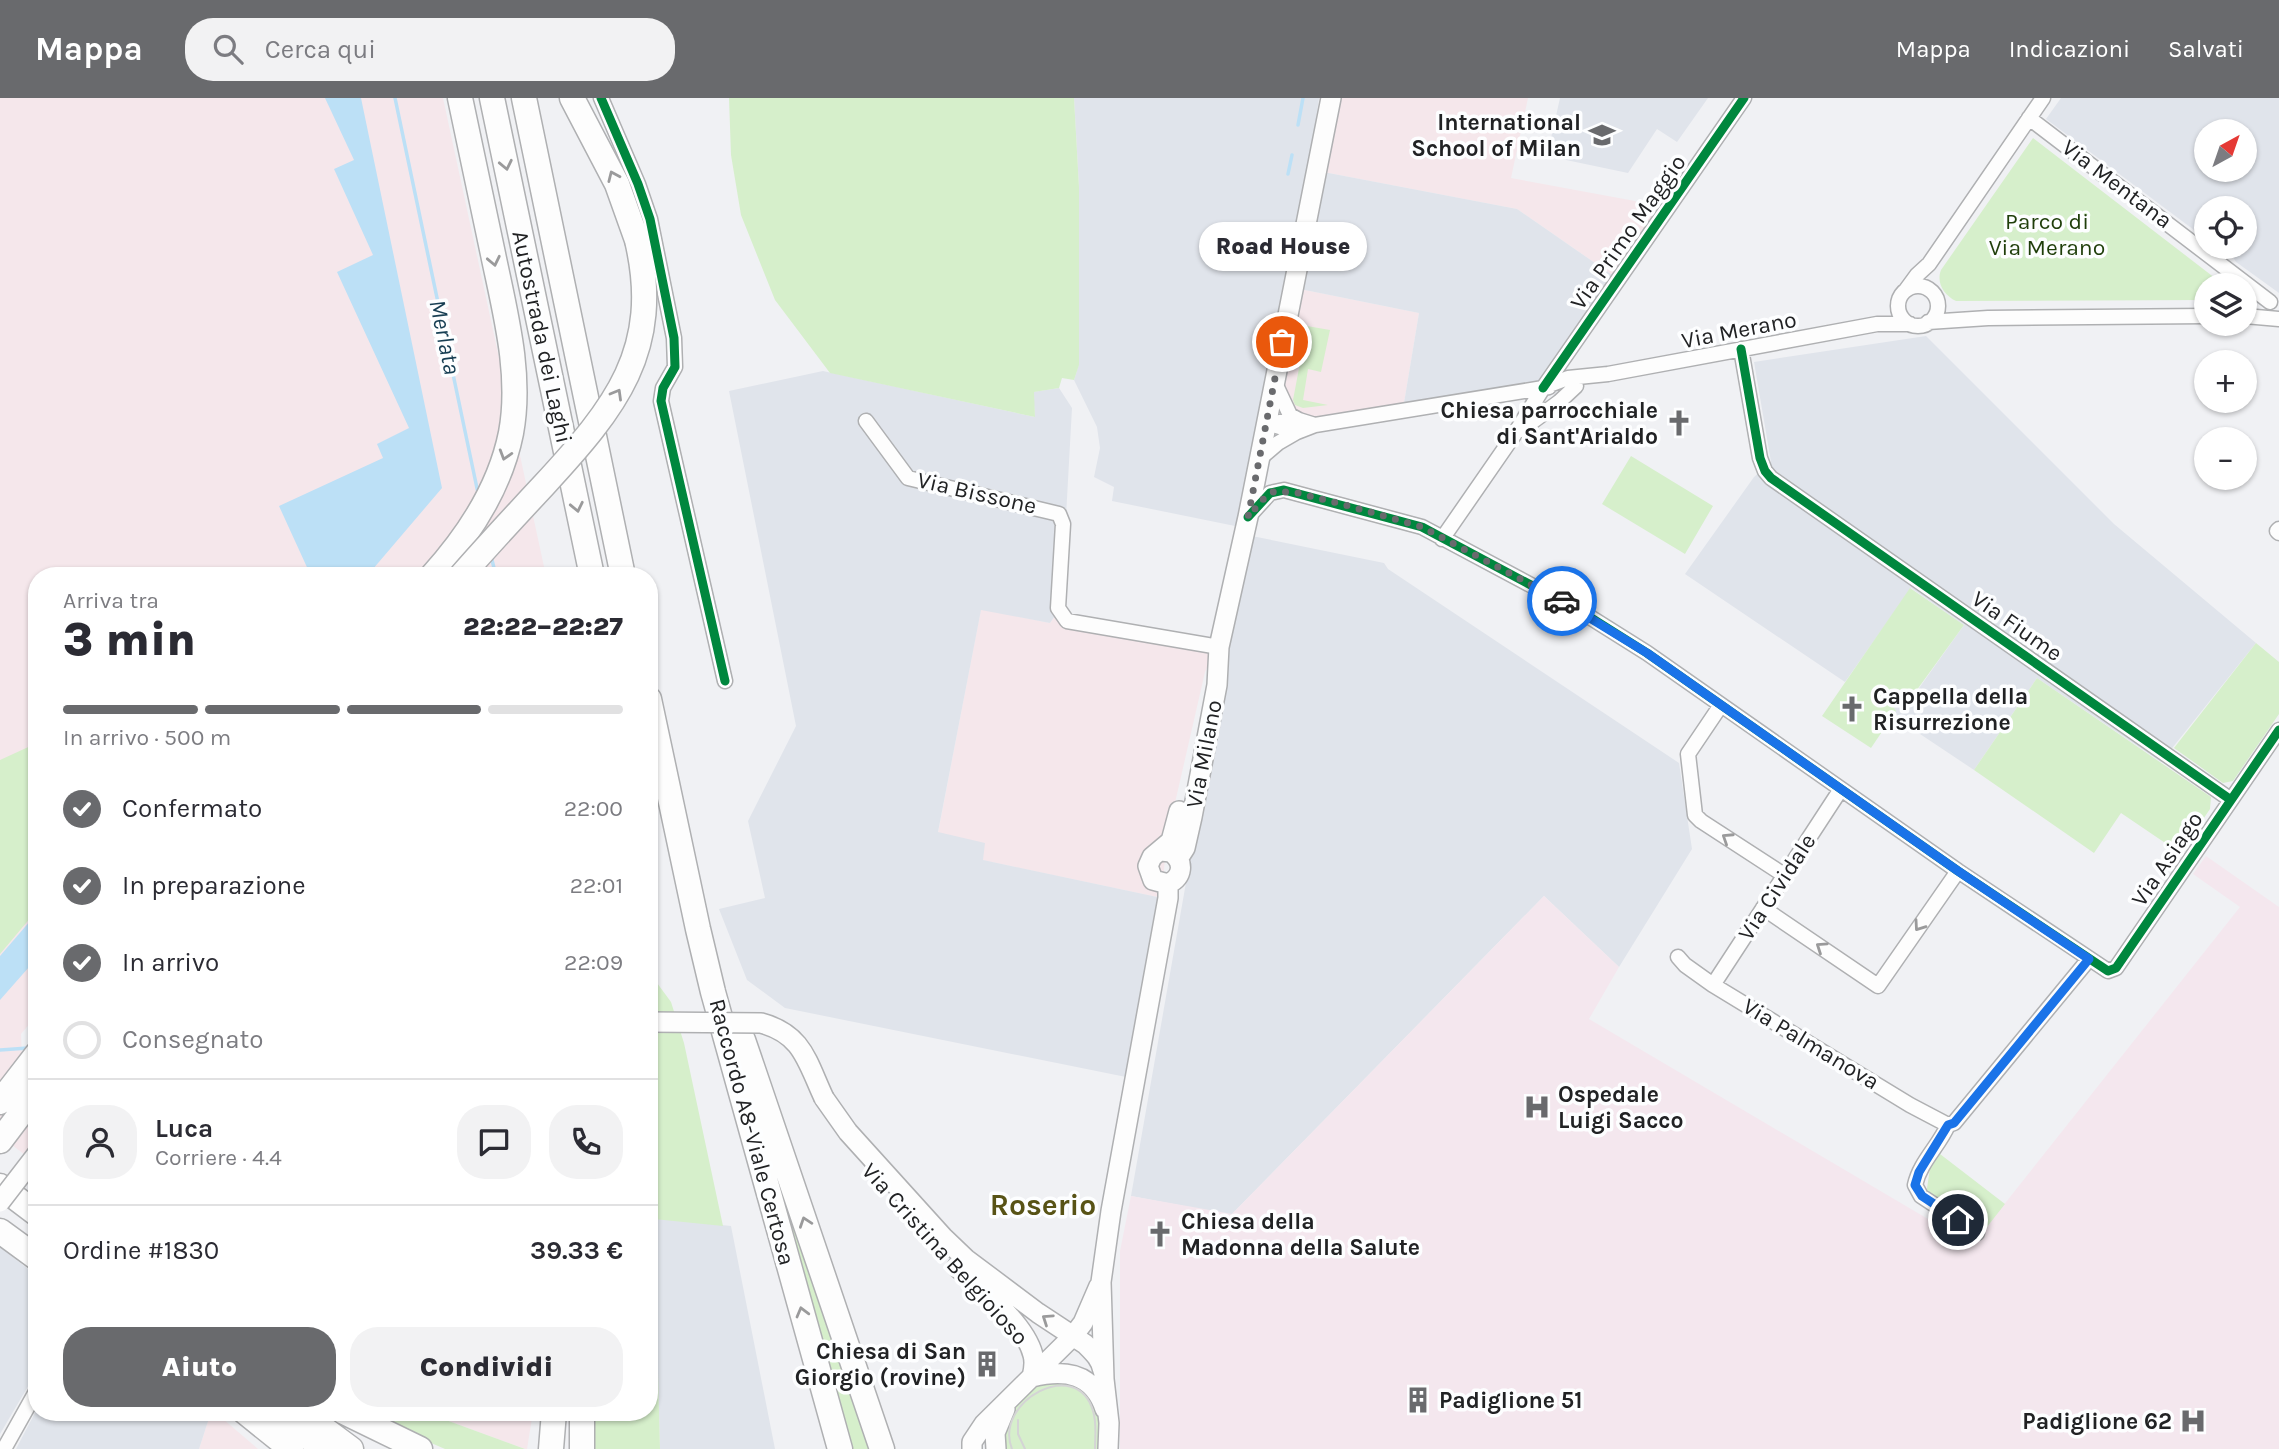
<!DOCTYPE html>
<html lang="it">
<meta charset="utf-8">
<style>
:root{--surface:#fff;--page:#f2f2f3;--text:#2b2b33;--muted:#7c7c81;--line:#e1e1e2;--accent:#696a6d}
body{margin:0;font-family:Karla,sans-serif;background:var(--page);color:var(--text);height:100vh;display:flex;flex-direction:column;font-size:26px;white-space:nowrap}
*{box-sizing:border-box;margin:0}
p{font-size:23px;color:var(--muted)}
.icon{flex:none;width:38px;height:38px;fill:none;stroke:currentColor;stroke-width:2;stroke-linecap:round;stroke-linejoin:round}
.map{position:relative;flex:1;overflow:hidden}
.side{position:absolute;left:28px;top:469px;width:630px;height:854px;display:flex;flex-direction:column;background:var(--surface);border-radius:28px;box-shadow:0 2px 5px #0004}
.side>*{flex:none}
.needle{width:46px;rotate:40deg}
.tools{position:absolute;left:2194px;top:21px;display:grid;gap:14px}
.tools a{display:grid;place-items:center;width:63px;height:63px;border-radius:50%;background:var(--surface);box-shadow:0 2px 5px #0004;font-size:35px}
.pin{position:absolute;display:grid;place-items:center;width:60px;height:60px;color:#fff;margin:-30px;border:4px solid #fff;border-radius:50%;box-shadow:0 2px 7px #0007}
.courier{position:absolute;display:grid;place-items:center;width:70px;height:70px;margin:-35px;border:5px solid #1a73e8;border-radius:50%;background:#fff;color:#222;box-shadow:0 2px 9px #0007}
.bubble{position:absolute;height:49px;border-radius:24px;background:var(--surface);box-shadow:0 2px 5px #0004;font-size:23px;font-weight:800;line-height:49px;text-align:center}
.summary em{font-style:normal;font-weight:800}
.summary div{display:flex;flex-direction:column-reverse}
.summary{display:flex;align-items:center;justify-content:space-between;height:119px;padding:0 35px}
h1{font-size:46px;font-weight:800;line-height:52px}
.bar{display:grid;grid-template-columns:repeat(4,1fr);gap:10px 7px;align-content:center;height:84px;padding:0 35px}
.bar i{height:9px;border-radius:5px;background:var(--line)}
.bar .on{background:var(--accent)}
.bar p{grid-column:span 4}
.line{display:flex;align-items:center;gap:18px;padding:0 35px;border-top:2px solid var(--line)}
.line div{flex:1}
.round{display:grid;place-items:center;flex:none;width:74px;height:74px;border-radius:28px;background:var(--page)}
ol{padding:0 35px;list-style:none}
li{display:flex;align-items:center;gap:21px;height:77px}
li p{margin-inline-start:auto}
li .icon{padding:7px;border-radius:50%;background:var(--accent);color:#fff;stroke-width:4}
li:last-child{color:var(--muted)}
li i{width:38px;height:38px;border:4px solid var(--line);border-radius:50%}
.button{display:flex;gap:14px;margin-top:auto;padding:14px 35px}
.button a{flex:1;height:80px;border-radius:28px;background:var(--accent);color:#fff;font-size:28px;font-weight:800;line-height:80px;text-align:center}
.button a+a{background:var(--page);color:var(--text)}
header{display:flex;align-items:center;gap:42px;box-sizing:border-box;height:98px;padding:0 35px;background:var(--accent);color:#fff}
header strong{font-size:33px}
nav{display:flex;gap:38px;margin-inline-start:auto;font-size:24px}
.search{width:490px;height:63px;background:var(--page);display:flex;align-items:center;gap:18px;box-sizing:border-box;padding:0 24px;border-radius:28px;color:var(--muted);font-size:26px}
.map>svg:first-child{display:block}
.commercial{fill:#f5e7eb}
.built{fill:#e0e4eb;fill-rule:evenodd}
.medical{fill:#f4e7ee}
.green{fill:#d6efcb}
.water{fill:#bce0f6}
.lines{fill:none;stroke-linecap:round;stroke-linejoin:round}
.stream{stroke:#bce0f6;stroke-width:3.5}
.street-casing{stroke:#afb0b2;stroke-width:17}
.secondary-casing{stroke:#afb0b2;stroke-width:22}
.highway-casing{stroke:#afb0b2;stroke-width:27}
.street{stroke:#fdfdfd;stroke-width:14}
.secondary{stroke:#fdfdfd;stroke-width:19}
.highway{stroke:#fdfdfd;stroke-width:24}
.tram{stroke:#d4d4d5;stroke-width:2}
.secondary-bridge-casing{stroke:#afb0b2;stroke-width:22;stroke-linecap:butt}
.highway-bridge-casing{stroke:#afb0b2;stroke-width:27;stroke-linecap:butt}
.secondary-bridge{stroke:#fdfdfd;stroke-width:19}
.highway-bridge{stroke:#fdfdfd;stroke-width:24}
.cycleway-casing{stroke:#fdfeff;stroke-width:13}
.cycleway{stroke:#00873e;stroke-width:9}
.oneway{stroke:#9a9a9b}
.done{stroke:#696a6d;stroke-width:7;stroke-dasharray:0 12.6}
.route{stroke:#1a73e8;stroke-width:9}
.labels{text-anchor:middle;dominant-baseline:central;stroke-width:7;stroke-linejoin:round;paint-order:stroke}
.poi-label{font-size:23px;font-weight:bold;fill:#212224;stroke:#fdfeff;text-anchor:end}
.street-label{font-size:23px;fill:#212224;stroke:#fdfeff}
.park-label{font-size:23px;fill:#1f3e0a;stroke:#fdfeff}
.water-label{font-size:24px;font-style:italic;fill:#173e53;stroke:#fdfeff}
.district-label{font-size:30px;font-weight:bold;fill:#585316;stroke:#fdfeff}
</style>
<header>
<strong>Mappa</strong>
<div class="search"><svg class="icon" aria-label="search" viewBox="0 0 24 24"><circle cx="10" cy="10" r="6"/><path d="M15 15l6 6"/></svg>Cerca qui</div>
<nav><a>Mappa</a><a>Indicazioni</a><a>Salvati</a></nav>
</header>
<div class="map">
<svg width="2279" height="1351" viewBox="0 0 2279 1351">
<rect width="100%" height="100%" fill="#f0f1f4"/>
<path class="commercial" d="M 0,0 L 443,0 L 546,478 L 37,478 L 37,917 L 21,936 L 22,962 L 6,1011 L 37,1035 L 37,1066 L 0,1038 Z
M 1333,0 L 1528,0 L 1511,80 L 1635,103 L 1659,120 L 1618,181 L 1517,111 L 1318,73 Z
M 1295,190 L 1419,215 L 1403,311 L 1321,325 L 1300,320 L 1275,283 Z
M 981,511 L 1050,525 L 1058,514 L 1216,550 L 1205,574 L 1166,744 L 1162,800 L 982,762 L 938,735 Z
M 211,1314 L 215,1314 L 258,1351 L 199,1351 Z
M 424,1314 L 533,1314 L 527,1351 L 525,1351 Z"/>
<path class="built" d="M 1074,0 L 1319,0 L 1300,134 L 1240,429 L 1112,403 L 1114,389 L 1094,379 L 1100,350 L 1097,329 L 1074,282 L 1079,266 L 1079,89 Z
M 1560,0 L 1708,0 L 1677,44 L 1657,31 L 1628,75 L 1547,58 Z
M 2061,0 L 2279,0 L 2279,195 L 2236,164 L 2233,159 L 2236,155 L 2229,149 L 2245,149 L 2245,110 L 2207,110 L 2206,141 L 2046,21 ZM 2207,33 L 2245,33 L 2245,72 L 2207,72 Z
M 1318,73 L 1517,111 L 1618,181 L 1543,288 L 1403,311 L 1419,215 L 1295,190 Z
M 1926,238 L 2114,426 L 2256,545 L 2161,664 L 2037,580 L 1974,672 L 1893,618 L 1896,613 L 1893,611 L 1904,595 L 1912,600 L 1964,527 L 1911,490 L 1845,584 L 1685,476 L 1754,379 L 1771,364 L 1754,264 Z
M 823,273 L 1035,319 L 1033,294 L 1059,290 L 1072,310 L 1061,509 L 1050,525 L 981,512 L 938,734 L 985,745 L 983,762 L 1162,800 L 1131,980 L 785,910 L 747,882 L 719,811 L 765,800 L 748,723 L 796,628 L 729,293 Z
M 1247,437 L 1384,465 L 1388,471 L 1679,665 L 1692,751 L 1619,869 L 1544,798 L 1231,1117 L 1131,1098 Z
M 654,1120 L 731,1128 L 775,1351 L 660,1351 Z
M 0,1149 L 37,1178 L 37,1273 L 0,1336 Z
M 37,1311 L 37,1314 L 211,1314 L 199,1351 L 16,1351 Z"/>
<path class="medical" d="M 2206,758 L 2279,809 L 2279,1351 L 1120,1351 L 1120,1153 L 1131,1098 L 1232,1116 L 1544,798 L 1619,869 L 1589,921 L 1972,1147 L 2240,809 L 2193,776 Z"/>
<path class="green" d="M 729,0 L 1074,0 L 1079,89 L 1079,267 L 1074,282 L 1062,280 L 1059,290 L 1034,294 L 1035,319 L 830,275 L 775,202 L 741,117 L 731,57 Z
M 2033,40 L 2224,187 L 2207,187 L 2207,202 L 1956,203 C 1944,197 1936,185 1941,172 Z
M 1307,228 L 1330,232 L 1321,274 L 1308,271 L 1303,302 L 1328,307 L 1303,310 L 1295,307 L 1293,302 Z
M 1631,358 L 1713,408 L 1685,456 L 1602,406 Z
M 1910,490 L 1964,527 L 1911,600 L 1904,596 L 1894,610 L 1896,613 L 1871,650 L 1822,618 Z
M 2256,545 L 2279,564 L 2279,616 L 2233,683 L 2223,685 L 2174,650 Z
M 2037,580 L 2211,699 L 2210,711 L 2180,755 L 2121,715 L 2094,755 L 1974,672 Z
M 37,645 L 37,812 L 0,856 L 0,662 Z
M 649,874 L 671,904 L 684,945 L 723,1128 L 654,1121 L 660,1351 L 590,1351 L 589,1314 L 649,1314 Z
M 763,1038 L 875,1351 L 851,1351 Z
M 1940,1056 L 2005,1106 L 1983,1134 L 1926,1097 L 1930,1070 Z
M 1045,1283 L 1082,1287 L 1100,1313 L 1102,1351 L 1007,1351 C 997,1319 1019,1297 1045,1283 Z
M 360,1314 L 424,1314 L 525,1351 L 445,1351 Z"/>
<path class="water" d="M 325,0 L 361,0 L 442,390 L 367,478 L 311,478 L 279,408 L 383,360 L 377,346 L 409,330 L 337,174 L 373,157 L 334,71 L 354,62 Z
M 37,815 L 37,860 L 0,902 L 0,858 Z"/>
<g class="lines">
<path class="stream" d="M 395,0 L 478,395
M 1298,27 L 1303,0
M 1288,76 L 1292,57
M 491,458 L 496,478
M 0,952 L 28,950"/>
<g class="street-casing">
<path id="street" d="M 601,0 L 638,86 L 650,121 L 674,240 L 675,269 L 663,290 L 661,303 L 725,583
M 2029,20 L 2270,204
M1898 208a20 20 0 1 1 40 0a20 20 0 1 1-40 0Z
M 1906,192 L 1917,177 L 1929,166 L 2043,0
M 2245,218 L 2279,221
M 1928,224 L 1988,220 L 2207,218
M 1741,251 L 1760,360 L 1765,373 L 1771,380 L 2231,702
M 1274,283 L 1290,317 L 1299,322
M 1544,289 L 1568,280 L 1608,276 L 1877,226 L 1910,226
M 866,323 L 908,380 L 1059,416 L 1063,426 L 1058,510 L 1067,523 L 1219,549
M 1266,325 L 1297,334 L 1315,327 L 1549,289
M 1271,325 L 1299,322 L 1315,327
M 1521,332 L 1559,304 L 1576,288
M 1258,362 L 1278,345 L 1297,334
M 1249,418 L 1270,395 L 1284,392 L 1422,429 L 1585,516 L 1647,555 L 1958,773 L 2108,873 L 2116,870 L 2279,632
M 2279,431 L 2277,433 L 2279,435
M 1442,441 L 1514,337 L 1543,290 L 1744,0
M 1721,607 L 1688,656 L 1695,717 L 1701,723 L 1784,777
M 1763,810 L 1878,888 L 1958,773
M 1678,859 L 1685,867 L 1713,887 L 1910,1007 L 1948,1027
M 1713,887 L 1841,691
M 1977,1135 L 1921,1098 L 1915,1087 C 1920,1064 1939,1048 1948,1027 L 1954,1025 L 2089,861
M 4,1351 L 37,1292"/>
</g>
<g class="secondary-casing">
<path id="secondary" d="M 1161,753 L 1171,754 C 1185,764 1183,779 1168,786 L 1153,782 L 1148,768 L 1152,759 L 1171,743 L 1179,713
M 1178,761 L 1185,750 L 1192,719 L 1217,587 L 1219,549 L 1248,419 L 1331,0
M 824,1000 L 848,1034 L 943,1139 L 966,1161 L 1038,1215 L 1085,1246 C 1093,1254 1101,1261 1103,1273
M 957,1169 C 981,1191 1025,1225 1033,1257 C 1035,1264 1034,1271 1032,1279
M 1032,1279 C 1065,1271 1093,1275 1105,1311
M 972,1351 L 972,1344 L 984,1326 L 1073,1238 L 1083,1225 L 1099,1188
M 996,1351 L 995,1335 L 1005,1311
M 1108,1351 L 1109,1325 L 1104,1281 L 1101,1184 L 1111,1113 L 1168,800 L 1168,786"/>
</g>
<g class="highway-casing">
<path id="highway" d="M 492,0 L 592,478
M 524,0 L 623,478
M 572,0 L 617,86 L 637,142
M 432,478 C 469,437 500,390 511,335 C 522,276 505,214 493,156 C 482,104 471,52 460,0
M 649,601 L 698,831 L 713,894 L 840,1351
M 743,942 L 882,1351
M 0,1004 L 37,956
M 0,1043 L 37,994
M 0,1088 L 37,1116
M 0,1133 L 37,1160
M 245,1314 L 291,1351
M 274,1314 L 324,1351
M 344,1314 L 420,1351
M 312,1322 L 351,1351
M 551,1351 L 554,1314
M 582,1351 L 582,1314"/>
</g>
<use href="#street" class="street"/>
<use href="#secondary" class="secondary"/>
<use href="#highway" class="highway"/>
<path class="tram" d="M 1018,1322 L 1018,1336 L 1025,1351
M 1012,1351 C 993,1304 1077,1257 1093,1313 C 1097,1325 1095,1339 1095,1351"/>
<g class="secondary-bridge-casing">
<path id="secondary-bridge" d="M 649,924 L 761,925 C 803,936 807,964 824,1000
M 0,1104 L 37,1056"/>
</g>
<g class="highway-bridge-casing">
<path id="highway-bridge" d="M 461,478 C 488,447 516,417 544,387 C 615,310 663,252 637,142"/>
</g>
<use href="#secondary-bridge" class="secondary-bridge"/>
<use href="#highway-bridge" class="highway-bridge"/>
<g class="cycleway-casing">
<path id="cycleway" d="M 601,0 L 638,86 L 650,121 L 674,240 L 675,269 L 663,290 L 661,303 L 725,583
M 1741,251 L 1760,360 L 1765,373 L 1771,380 L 2231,702
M 1543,290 L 1744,0
M 1248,419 L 1270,395 L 1284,392 L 1422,429 L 1585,516 L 1647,555 L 1958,773 L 2108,873 L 2116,870 L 2279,632"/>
</g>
<use href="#cycleway" class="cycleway"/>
</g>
<defs><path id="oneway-chevron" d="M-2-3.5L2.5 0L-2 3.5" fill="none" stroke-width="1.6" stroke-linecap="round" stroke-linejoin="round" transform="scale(1.75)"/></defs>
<g class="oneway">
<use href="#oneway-chevron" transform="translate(506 67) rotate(78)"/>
<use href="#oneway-chevron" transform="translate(613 78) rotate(-114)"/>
<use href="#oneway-chevron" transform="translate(494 163) rotate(78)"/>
<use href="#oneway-chevron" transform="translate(617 296) rotate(-60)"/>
<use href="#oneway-chevron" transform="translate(505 357) rotate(107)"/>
<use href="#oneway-chevron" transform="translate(577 409) rotate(78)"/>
<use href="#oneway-chevron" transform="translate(1727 740) rotate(-147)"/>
<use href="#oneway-chevron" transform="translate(1919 828) rotate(125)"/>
<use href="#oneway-chevron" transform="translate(1821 849) rotate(-146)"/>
<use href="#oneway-chevron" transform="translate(805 1124) rotate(-109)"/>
<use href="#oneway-chevron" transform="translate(802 1214) rotate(-105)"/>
<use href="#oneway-chevron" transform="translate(1047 1221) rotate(-146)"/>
</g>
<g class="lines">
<path class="done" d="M 1282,244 L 1248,419 L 1266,398 L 1275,393 L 1298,395 L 1349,408 L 1422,429 L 1562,503"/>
<path class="route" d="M 1562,503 L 1647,555 L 1958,773 L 2089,861 L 1954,1025 L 1948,1027 L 1919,1074 L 1915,1087 L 1922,1098 L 1958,1122"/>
</g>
<defs>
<g id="school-bare" transform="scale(2.1)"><path d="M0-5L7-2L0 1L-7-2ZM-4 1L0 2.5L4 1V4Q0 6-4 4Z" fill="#696a6d" stroke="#fdfeff" stroke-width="2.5" paint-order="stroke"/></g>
<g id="church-bare" transform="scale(2.1)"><path d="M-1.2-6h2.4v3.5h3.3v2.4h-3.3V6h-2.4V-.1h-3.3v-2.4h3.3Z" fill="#696a6d" stroke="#fdfeff" stroke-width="2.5" paint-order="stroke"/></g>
<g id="hospital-bare" transform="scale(2.1)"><path d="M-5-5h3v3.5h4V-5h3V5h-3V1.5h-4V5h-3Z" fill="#696a6d" stroke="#fdfeff" stroke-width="2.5" paint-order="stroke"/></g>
<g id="building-bare" transform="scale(2.1)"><path d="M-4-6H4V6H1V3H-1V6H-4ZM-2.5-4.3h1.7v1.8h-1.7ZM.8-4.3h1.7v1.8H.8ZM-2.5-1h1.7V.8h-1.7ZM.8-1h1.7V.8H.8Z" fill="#696a6d" stroke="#fdfeff" stroke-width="2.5" paint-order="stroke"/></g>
</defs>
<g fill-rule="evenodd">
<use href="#school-bare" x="1602" y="37"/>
<use href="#church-bare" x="1679" y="325"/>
<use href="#church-bare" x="1852" y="611"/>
<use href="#hospital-bare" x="1537" y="1009"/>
<use href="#church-bare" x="1160" y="1136"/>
<use href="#building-bare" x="987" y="1266"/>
<use href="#building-bare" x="1418" y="1302"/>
<use href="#hospital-bare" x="2193" y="1323"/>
</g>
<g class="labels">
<g class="poi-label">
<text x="1581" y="24">International<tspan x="1581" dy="26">School of Milan</tspan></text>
<text x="1658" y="312">Chiesa parrocchiale<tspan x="1658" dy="26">di Sant'Arialdo</tspan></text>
<text x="1873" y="598" text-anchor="start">Cappella della<tspan x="1873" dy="26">Risurrezione</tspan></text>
<text x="1558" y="996" text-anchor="start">Ospedale<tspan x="1558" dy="26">Luigi Sacco</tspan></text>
<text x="1181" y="1123" text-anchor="start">Chiesa della<tspan x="1181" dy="26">Madonna della Salute</tspan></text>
<text x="966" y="1253">Chiesa di San<tspan x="966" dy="26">Giorgio (rovine)</tspan></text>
<text x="1439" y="1302" text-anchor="start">Padiglione 51</text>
<text x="2172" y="1323">Padiglione 62</text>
</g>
<g class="street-label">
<text transform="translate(2117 86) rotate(37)">Via Mentana</text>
<text transform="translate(1628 134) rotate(-55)">Via Primo Maggio</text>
<text transform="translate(1739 232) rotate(-11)">Via Merano</text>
<text transform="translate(542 239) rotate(78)">Autostrada dei Laghi</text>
<text transform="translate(977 395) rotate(13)">Via Bissone</text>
<text transform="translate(2017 528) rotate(35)">Via Fiume</text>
<text transform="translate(1204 656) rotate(-79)">Via Milano</text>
<text transform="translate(2167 761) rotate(-56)">Via Asiago</text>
<text transform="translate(1777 789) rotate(-57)">Via Cividale</text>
<text transform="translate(1811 946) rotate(31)">Via Palmanova</text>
<text transform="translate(752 1034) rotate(75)">Raccordo A8-Viale Certosa</text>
<text transform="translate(945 1156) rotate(48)">Via Cristina Belgioioso</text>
</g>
<g class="park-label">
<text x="2047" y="123">Parco di<tspan x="2047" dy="26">Via Merano</tspan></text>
</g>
<g class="water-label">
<text transform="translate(445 239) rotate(78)">Merlata</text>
</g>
<g class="district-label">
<text x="1043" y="1107">Roserio</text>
</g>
</g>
</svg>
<div class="tools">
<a><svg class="needle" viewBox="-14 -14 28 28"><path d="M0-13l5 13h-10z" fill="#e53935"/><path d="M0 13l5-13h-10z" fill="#7c7c81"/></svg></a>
<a><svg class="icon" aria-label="locate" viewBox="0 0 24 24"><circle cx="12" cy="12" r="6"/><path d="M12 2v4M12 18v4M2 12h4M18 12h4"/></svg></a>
<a><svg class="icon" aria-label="layers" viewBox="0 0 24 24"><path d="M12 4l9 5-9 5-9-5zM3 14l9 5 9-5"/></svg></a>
<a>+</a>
<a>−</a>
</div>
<div class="pin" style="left:1282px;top:244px;background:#ea580c"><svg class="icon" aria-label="bag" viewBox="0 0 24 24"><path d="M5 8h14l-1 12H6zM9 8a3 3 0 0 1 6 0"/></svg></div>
<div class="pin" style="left:1958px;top:1122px;background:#1f2937"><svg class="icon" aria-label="home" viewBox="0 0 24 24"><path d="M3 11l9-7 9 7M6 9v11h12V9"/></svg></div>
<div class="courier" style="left:1562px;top:503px"><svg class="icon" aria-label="car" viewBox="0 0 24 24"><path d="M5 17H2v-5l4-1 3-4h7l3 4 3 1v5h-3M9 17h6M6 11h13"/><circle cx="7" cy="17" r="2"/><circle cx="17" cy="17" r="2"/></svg></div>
<div class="bubble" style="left:1199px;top:124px;width:168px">Road House</div>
<section class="side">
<div class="summary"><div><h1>3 min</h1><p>Arriva tra</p></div><em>22:22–22:27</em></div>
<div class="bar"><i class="on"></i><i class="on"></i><i class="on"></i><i></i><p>In arrivo · 500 m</p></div>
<ol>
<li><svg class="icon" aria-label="check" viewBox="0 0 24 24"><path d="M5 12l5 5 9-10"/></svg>Confermato<p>22:00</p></li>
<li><svg class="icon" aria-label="check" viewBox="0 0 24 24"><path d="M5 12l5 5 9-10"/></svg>In preparazione<p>22:01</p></li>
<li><svg class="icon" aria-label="check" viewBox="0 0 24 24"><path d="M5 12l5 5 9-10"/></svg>In arrivo<p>22:09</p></li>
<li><i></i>Consegnato</li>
</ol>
<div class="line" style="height:126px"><a class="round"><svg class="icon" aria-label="person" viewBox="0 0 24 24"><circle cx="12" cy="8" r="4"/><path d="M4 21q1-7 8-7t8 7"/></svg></a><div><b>Luca</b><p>Corriere · 4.4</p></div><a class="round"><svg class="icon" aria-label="chat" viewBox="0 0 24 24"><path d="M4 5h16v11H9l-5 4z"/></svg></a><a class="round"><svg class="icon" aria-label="phone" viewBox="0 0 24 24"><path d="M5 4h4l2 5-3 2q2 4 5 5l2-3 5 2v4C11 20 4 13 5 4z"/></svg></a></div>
<div class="line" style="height:91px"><div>Ordine #1830</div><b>39.33 €</b></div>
<div class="button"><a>Aiuto</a><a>Condividi</a></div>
</section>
</div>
